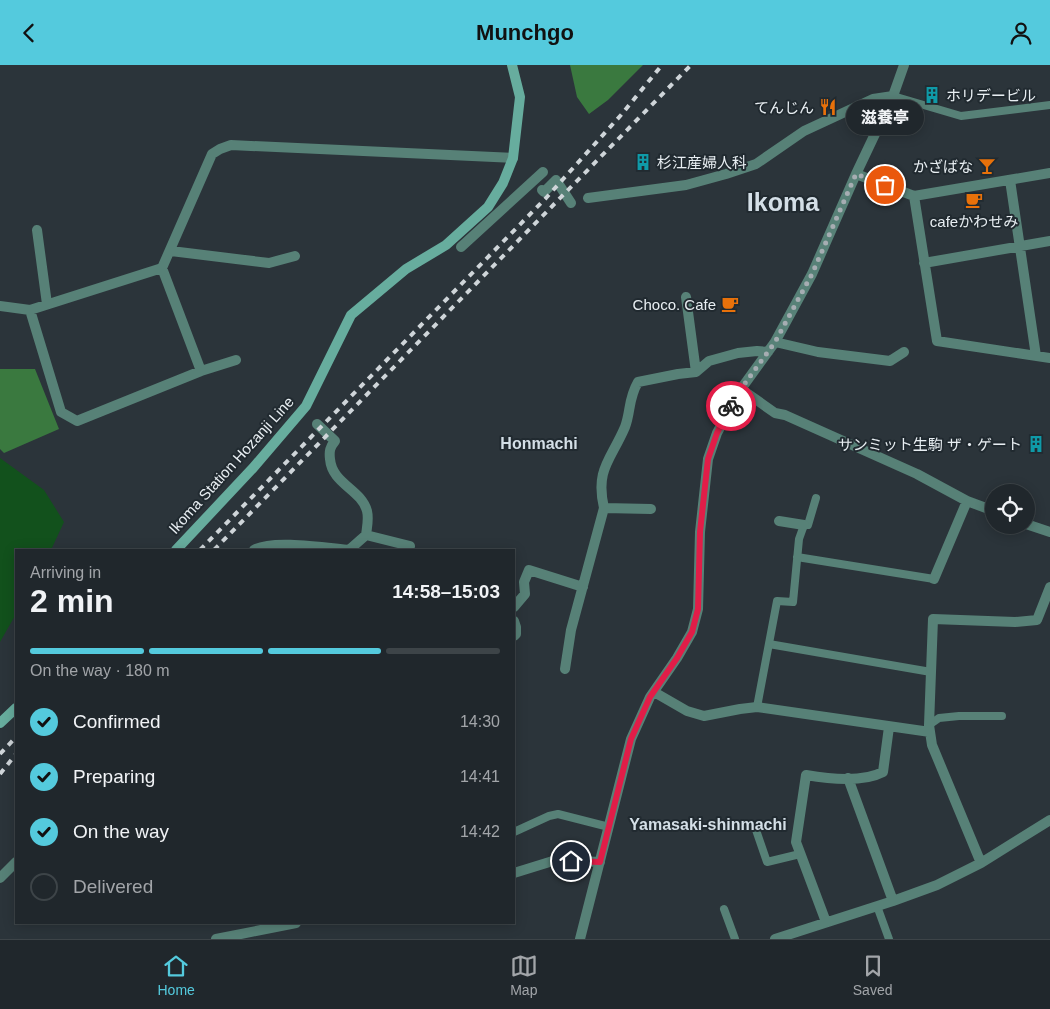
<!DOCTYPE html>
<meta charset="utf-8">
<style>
:root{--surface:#20272c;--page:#2d3338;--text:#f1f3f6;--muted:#a2a5a9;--line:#3d4448;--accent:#54cadd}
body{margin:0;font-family:Arial,"Noto Sans JP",sans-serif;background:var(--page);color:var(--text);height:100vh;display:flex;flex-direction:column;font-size:19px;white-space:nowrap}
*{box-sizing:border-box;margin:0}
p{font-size:16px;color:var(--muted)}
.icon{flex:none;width:28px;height:28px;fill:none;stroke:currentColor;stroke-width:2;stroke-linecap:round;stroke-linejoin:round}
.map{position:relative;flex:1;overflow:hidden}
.sheet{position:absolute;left:15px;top:484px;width:500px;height:375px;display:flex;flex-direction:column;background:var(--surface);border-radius:0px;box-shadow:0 2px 12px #0003,0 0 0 1px var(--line)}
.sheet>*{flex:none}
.controls{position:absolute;left:985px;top:419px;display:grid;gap:10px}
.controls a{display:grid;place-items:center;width:50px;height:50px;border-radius:50%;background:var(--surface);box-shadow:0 2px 12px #0003,0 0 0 1px var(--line);font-size:25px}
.pin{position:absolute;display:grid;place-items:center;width:42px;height:42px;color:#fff;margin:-21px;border:2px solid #fff;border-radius:50%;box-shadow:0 1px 5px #0007}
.courier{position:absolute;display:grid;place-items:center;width:50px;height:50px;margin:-25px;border:4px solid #e11d48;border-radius:50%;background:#fff;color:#222;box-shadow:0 1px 6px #0007}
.bubble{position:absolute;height:35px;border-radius:18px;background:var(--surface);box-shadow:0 2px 12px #0003,0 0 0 1px var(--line);font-size:16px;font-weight:800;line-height:35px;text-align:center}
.headline em{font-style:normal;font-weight:800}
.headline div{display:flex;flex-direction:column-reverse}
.headline{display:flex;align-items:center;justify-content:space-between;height:85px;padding:0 15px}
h1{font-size:32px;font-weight:800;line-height:38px}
.bar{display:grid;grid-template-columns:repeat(4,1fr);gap:8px 5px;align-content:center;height:60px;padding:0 15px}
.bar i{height:6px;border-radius:4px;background:var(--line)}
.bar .active{background:var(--accent)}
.bar p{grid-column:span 4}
ol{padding:0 15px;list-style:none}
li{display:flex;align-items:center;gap:15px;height:55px}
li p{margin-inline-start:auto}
li .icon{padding:5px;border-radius:50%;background:var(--accent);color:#111;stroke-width:4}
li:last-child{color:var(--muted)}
li i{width:28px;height:28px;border:2px solid var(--line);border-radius:50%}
header{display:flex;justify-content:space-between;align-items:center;height:65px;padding:0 15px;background:var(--accent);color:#111;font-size:22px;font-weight:800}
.menu{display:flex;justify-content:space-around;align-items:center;height:70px;border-top:1px solid var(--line);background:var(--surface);font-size:14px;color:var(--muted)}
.menu a{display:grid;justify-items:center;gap:2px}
.menu .active{color:var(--accent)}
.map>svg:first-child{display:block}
.green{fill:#12511c}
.forest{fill:#3a793f}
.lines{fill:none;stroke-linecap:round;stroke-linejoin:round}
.lane{stroke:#578177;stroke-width:8}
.street{stroke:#578177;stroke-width:10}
.secondary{stroke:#67ad9e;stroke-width:10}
.rail{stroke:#cfd5d9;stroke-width:4;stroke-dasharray:6 6;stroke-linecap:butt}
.done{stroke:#a6adb2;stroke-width:5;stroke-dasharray:0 9}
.route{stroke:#e11d48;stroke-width:6}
.labels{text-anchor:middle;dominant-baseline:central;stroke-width:4;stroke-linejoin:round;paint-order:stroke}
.poi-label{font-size:15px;fill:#e8eef2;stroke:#212a30;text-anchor:end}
.street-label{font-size:15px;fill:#e8eef2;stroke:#212a30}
.neighbourhood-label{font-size:16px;font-weight:bold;fill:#d4dfe7;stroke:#212a30}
.town-label{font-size:25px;font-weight:bold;fill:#d4dfe7;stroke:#212a30}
</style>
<header><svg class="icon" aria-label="back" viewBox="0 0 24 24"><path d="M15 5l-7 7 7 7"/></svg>Munchgo<svg class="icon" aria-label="person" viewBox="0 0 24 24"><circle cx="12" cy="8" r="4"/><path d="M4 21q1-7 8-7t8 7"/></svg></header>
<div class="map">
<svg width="1050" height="874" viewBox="0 0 1050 874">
<rect width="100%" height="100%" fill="#2b343a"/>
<path class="green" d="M 0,393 L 44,425 L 64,457 L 51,485 L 16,485 L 16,549 L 0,577 Z"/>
<path class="forest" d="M 570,0 L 643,0 L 608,35 L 589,49 L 577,32 Z
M 0,304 L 35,304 L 59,364 L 4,388 L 0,384 Z"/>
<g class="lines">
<path class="lane" d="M 893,31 L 961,51 L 1050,40
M 797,492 L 934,514
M 769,579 L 931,607
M 757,642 L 777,536 L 793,537 L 799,474 L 804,460 L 808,460 L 816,433
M 929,660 L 939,653 L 959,651 L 1002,651
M 756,765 L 767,797 L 800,789
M 514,767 L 549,751 L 558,749 L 609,762
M 877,841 L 889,874
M 724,844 L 735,874"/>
<path class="street" d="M 856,109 L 914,131 L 1050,108
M 1010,115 L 1036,291
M 542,125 L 544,127 L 556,115 L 571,138
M 914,131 L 937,276 L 1050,293
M 588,133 L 686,120 L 726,109 L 756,99 L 804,66 L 873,34 L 893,31
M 37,165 L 47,239
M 461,182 L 543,107
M 171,186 L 269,198 L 295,191
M 924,198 L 1050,176
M 162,203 L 201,306
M 686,232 L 696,307
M 0,241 L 30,245 L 162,203 L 212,89 L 220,84 L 231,80 L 513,93
M 30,245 L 61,347 L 77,356 L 201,306 L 236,295
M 775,277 L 818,287 L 890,296 L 904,287
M 741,324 L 775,348 L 785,350 L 917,409 L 967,436 L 994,446
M 317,359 L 335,376 C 330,382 329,386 330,394 C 332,419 361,424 367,446 C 369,454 367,462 366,470
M 604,443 L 651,444
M 779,456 L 804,460
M 1026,459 L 1050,467
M 254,485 C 271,474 327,483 349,485 L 366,470 L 410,481 L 409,485
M 934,514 L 967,436
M 514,542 L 525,529 L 524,517 L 529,505 L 583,522
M 514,556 L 516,562 L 516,569 L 514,571
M 565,604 L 571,565 L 604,443 C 595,404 611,395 625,362 C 631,346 628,334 638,317 L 678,309 L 696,307 L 709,296 L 738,288 L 757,286 L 768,287
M 654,627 L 687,646 L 704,651 L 740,644 L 757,642 L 930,667
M 848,713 L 893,836
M 981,798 L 932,680 L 929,660 L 933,554 L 1015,557 L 1037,555 L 1050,522
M 514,808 L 556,795 L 600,797
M 0,813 L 16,797
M 826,857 L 796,777 L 806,710 C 829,714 862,718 883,707 L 889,662
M 216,874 L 296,858
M 580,874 L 631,674 L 650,632 L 677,593 L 692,567 L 698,544 L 700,467 L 708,394 L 717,368 L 741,324 L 775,277 L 812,209 L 856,109 L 893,31 L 904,0
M 775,874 L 893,836 L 937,820 L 981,798 L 1050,755"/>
<path class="secondary" d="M 176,485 L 253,403 L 306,341 L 351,250 L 406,204 L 446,180 L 488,142 L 503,118 L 513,93 L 520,32 L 512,0
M 0,658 L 16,643"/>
<path class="rail" d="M 200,485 L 546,133 L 621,50 L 662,0
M 214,485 L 691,0
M 0,689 L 16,672
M 0,709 L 16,689"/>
</g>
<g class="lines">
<path class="done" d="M 731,341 L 741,324 L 775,277 L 812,209 L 856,109 L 885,120"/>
<path class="route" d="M 571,796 L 600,797 L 631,674 L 650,632 L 677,593 L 692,567 L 698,544 L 700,467 L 708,394 L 717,368 L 731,341"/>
</g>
<defs>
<g id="building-bare" transform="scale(1.35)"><path d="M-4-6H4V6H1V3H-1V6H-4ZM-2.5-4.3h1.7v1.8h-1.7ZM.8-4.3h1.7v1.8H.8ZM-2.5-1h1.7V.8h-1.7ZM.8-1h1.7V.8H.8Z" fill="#0f9aa8" stroke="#212a30" stroke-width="2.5" paint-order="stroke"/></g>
<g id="restaurant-bare" transform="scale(1.35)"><path d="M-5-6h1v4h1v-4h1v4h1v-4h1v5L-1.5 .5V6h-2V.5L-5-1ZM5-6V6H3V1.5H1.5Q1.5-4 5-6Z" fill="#e8710a" stroke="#212a30" stroke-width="2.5" paint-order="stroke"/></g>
<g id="bar-bare" transform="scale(1.35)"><path d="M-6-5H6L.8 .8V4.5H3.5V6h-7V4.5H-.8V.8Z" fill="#e8710a" stroke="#212a30" stroke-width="2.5" paint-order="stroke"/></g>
<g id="cafe-bare" transform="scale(1.35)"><path d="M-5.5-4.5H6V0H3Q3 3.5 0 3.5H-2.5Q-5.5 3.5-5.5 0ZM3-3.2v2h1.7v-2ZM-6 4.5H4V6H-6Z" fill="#e8710a" stroke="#212a30" stroke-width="2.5" paint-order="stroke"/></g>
</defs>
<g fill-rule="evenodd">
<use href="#building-bare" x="932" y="30"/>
<use href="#restaurant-bare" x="828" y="42"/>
<use href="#building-bare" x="643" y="97"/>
<use href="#bar-bare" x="987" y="101"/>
<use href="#cafe-bare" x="974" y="135"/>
<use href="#cafe-bare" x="730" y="239"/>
<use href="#building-bare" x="1036" y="379"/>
</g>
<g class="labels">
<g class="poi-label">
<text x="946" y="30" text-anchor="start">ホリデービル</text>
<text x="814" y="42">てんじん</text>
<text x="657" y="97" text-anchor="start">杉江産婦人科</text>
<text x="973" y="101">かざばな</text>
<text x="974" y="156" text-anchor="middle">cafeかわせみ</text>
<text x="716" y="239">Choco. Cafe</text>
<text x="1022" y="379">サンミット生駒 ザ・ゲート</text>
</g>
<g class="street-label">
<text transform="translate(231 400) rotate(-48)">Ikoma Station Hozanji Line</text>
</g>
<g class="neighbourhood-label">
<text x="539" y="378">Honmachi</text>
<text x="708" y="759">Yamasaki-shinmachi</text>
</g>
<g class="town-label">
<text x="783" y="137">Ikoma</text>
</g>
</g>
</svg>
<div class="controls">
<a><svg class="icon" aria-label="locate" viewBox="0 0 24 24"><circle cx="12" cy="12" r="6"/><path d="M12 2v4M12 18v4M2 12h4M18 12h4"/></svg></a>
</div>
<div class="pin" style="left:885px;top:120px;background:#ea580c"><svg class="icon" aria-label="bag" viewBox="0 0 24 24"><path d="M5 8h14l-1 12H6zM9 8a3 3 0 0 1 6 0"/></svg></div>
<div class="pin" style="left:571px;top:796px;background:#1f2937"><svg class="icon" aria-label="home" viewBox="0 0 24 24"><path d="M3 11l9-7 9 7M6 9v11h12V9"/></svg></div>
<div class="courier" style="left:731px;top:341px"><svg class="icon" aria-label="bike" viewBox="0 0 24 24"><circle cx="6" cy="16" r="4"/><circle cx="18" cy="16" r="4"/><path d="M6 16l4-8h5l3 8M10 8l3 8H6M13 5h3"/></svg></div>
<div class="bubble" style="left:846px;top:35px;width:78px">滋養亭</div>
<section class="sheet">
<div class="headline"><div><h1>2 min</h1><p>Arriving in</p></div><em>14:58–15:03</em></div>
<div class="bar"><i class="active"></i><i class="active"></i><i class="active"></i><i></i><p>On the way · 180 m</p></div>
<ol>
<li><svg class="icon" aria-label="check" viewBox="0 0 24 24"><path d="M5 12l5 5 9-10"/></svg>Confirmed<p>14:30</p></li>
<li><svg class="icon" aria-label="check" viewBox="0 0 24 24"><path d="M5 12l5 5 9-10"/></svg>Preparing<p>14:41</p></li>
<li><svg class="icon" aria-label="check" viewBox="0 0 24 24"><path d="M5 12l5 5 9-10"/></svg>On the way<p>14:42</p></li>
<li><i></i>Delivered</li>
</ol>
</section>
</div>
<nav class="menu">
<a class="active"><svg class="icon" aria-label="home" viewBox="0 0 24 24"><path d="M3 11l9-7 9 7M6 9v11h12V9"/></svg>Home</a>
<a><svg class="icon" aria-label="map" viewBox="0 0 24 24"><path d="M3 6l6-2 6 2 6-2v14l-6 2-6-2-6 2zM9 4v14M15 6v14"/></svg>Map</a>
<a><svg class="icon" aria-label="saved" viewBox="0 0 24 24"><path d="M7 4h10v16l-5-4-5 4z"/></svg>Saved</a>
</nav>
